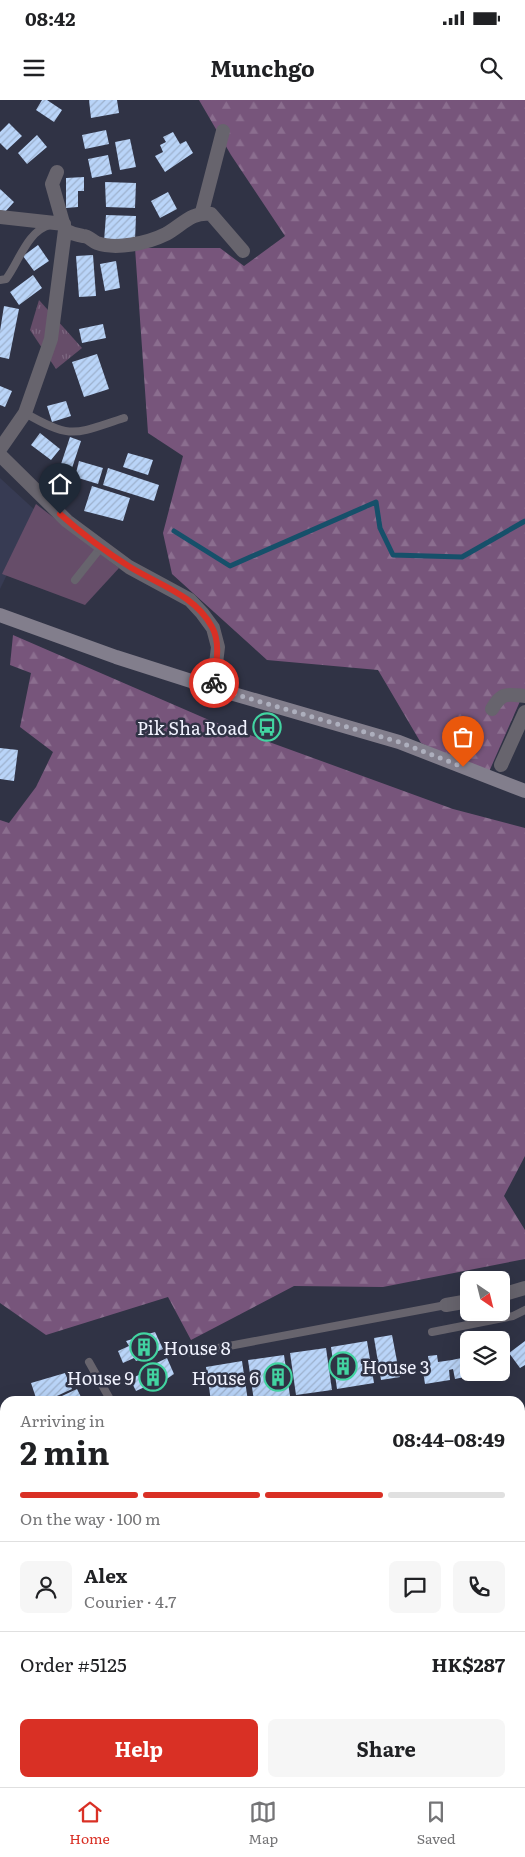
<!DOCTYPE html>
<meta charset="utf-8">
<style>
:root{--surface:#fff;--page:#f6f6f6;--text:#202124;--muted:#757577;--line:#e0e0e0;--accent:#d93025}
body{margin:0;font-family:Literata,serif;background:var(--page);color:var(--text);height:100vh;display:flex;flex-direction:column;font-size:19px;white-space:nowrap}
*{box-sizing:border-box;margin:0}
p{font-size:16px;color:var(--muted)}
.icon{flex:none;width:28px;height:28px;fill:none;stroke:currentColor;stroke-width:2;stroke-linecap:round;stroke-linejoin:round}
.map{position:relative;flex:1;overflow:hidden}
.side{position:absolute;left:0px;top:1296px;width:525px;height:391px;display:flex;flex-direction:column;background:var(--surface);border-radius:15px 15px 0 0;box-shadow:0 5px 20px #0002}
.side>*{flex:none}
.needle{width:32px;rotate:145deg}
.controls{position:absolute;left:460px;top:1171px;display:grid;gap:10px}
.controls a{display:grid;place-items:center;width:50px;height:50px;border-radius:8px;background:var(--surface);box-shadow:0 5px 20px #0002;font-size:25px}
.pin{position:absolute;display:grid;place-items:center;width:42px;height:42px;color:#fff;margin:-51px -21px;border-radius:50% 50% 50% 0;rotate:-45deg;box-shadow:0 0 5px #0007}
.pin .icon{rotate:45deg}
.courier{position:absolute;display:grid;place-items:center;width:50px;height:50px;margin:-25px;border:4px solid #d93025;border-radius:50%;background:#fff;color:#222;box-shadow:0 1px 6px #0007}
.summary em{font-style:normal;font-weight:700}
.summary div{display:flex;flex-direction:column-reverse}
.summary{display:flex;align-items:center;justify-content:space-between;height:85px;padding:0 20px}
h1{font-size:32px;font-weight:700;line-height:38px}
.bar{display:grid;grid-template-columns:repeat(4,1fr);gap:8px 5px;align-content:center;height:60px;padding:0 20px}
.bar i{height:6px;border-radius:4px;background:var(--line)}
.bar .current{background:var(--accent)}
.bar p{grid-column:span 4}
.line{display:flex;align-items:center;gap:12px;padding:0 20px;border-top:1px solid var(--line)}
.line div{flex:1}
.round{display:grid;place-items:center;flex:none;width:52px;height:52px;border-radius:8px;background:var(--page)}
.action{display:flex;gap:10px;margin-top:auto;padding:10px 20px}
.action a{flex:1;height:58px;border-radius:8px;background:var(--accent);color:#fff;font-size:20px;font-weight:700;line-height:58px;text-align:center}
.action a+a{background:var(--page);color:var(--text)}
.status{display:flex;justify-content:space-between;align-items:center;height:35px;padding:0 25px;background:var(--surface);direction:ltr}
.status svg{height:14px;fill:currentColor}
header{display:flex;justify-content:space-between;align-items:center;height:65px;padding:0 20px;background:var(--surface);font-size:22px;font-weight:700}
.tab-bar{display:flex;justify-content:space-around;align-items:center;height:70px;border-top:1px solid var(--line);background:var(--surface);font-size:14px;color:var(--muted)}
.tab-bar a{display:grid;justify-items:center;gap:2px}
.tab-bar .current{color:var(--accent)}
.map>svg:first-child{display:block}
.built{fill:#373b53}
.grass{fill:url(#grass-tufts)}
.forest{fill:url(#forest-firs)}
.garden{fill:#664d69}
.water{fill:#16506a}
.lines{fill:none;stroke-linecap:round;stroke-linejoin:round}
.stream{stroke:#16506a;stroke-width:5}
.building{fill:url(#building-hatch)}
.service{stroke:#67646d;stroke-width:8}
.minor{stroke:#67646d;stroke-width:14}
.secondary{stroke:#827e8c;stroke-width:14}
.done{stroke:#adafbd;stroke-width:5;stroke-dasharray:0 9}
.route{stroke:#d93025;stroke-width:6}
.labels{text-anchor:middle;dominant-baseline:central;stroke-width:5;stroke-linejoin:round;paint-order:stroke}
.poi-label{font-size:18px;fill:#f0f2fe;stroke:#303345;text-anchor:end}
</style>
<div class="status"><b>08:42</b><svg viewBox="0 0 49 12"><path d="M0 12V9h3v3zM5 12V6h3v6zM10 12V3h3v9zM15 12V0h3v12zM26 1h20v11H26zM47 4h2v5h-2z"/></svg></div>
<header><svg class="icon" aria-label="menu" viewBox="0 0 24 24"><path d="M4 6h16M4 12h16M4 18h16"/></svg>Munchgo<svg class="icon" aria-label="search" viewBox="0 0 24 24"><circle cx="10" cy="10" r="6"/><path d="M15 15l6 6"/></svg></header>
<div class="map">
<svg width="525" height="1687" viewBox="0 0 525 1687">
<defs>
<pattern id="grass-tufts" width="24" height="20" patternUnits="userSpaceOnUse" patternTransform="scale(1.25)"><rect width="24" height="20" fill="#664d69"/><path d="M3 7l-1-3M5 7V3M7 7l1-3M15 17l-1-3M17 17v-4M19 17l1-3" fill="none" stroke="#7c6780"/></pattern>
<pattern id="forest-firs" width="22" height="20" patternUnits="userSpaceOnUse" patternTransform="scale(1.25)"><rect width="22" height="20" fill="#77557b"/><path d="M5 1l3.5 6h-7zM16 11l3.5 6h-7z" fill="#8b6e8f"/></pattern>
<pattern id="building-hatch" width="6" height="6" patternUnits="userSpaceOnUse" patternTransform="scale(1.25)"><rect width="6" height="6" fill="#b9d4f8"/><path d="M-1 1l2-2M0 6l6-6M5 7l2-2" fill="none" stroke="#9db1cd"/></pattern>
</defs>
<rect width="100%" height="100%" fill="#303345"/>
<path class="built" d="M 0,378 L 37,412 L 0,489 Z"/>
<path class="grass" d="M 39,200 L 82,248 L 56,269 L 30,230 Z"/>
<path class="forest" d="M 199,0 L 525,0 L 525,590 L 488,674 L 421,643 L 378,570 L 267,560 L 172,474 L 163,433 L 183,356 L 148,333 L 135,148 L 220,148 L 244,166 L 285,136 L 231,55 Z
M 13,535 L 209,620 L 453,709 L 525,728 L 525,1056 L 504,1096 L 525,1130 L 525,1159 L 383,1187 L 294,1186 L 191,1240 L 168,1197 L 46,1235 L 0,1203 L 0,720 L 9,723 L 36,687 L 53,652 L 20,627 L 31,573 L 10,565 Z
M 0,1472 L 5,1478 L 5,1560 L 0,1554 Z
M 331,1682 L 335,1685 L 332,1687 L 248,1687 L 241,1683 Z"/>
<path class="garden" d="M 36,404 L 119,468 L 85,505 L 2,474 Z"/>
<path class="water" d="M 0,1590 L 5,1594 L 5,1682 L 123,1682 L 129,1687 L 0,1687 Z"/>
<g class="lines">
<path class="stream" d="M 174,431 L 230,466 L 376,402 L 380,428 L 393,455 L 462,457 L 525,421"/>
</g>
<path class="building" d="M 42,0 L 47,0 L 62,10 L 54,22 L 36,10 Z
M 89,0 L 117,0 L 119,13 L 91,18 Z
M 9,23 L 22,36 L 7,50 L 0,43 L 0,32 Z
M 106,30 L 109,44 L 85,49 L 82,35 Z
M 173,32 L 180,44 L 186,41 L 193,53 L 165,72 L 155,56 L 163,52 L 160,45 L 166,42 L 163,37 Z
M 37,35 L 47,47 L 27,64 L 18,53 Z
M 130,39 L 136,67 L 120,70 L 115,42 Z
M 108,55 L 112,74 L 92,78 L 88,59 Z
M 84,77 L 84,91 L 78,91 L 78,107 L 66,108 L 66,78 Z
M 105,82 L 136,83 L 135,108 L 106,107 Z
M 0,89 L 14,102 L 4,113 L 0,110 Z
M 168,92 L 177,109 L 160,118 L 151,101 Z
M 106,115 L 136,116 L 135,140 L 104,141 Z
M 38,145 L 49,161 L 34,171 L 23,156 Z
M 93,155 L 96,196 L 79,197 L 76,156 Z
M 116,161 L 120,188 L 105,191 L 100,164 Z
M 33,175 L 42,188 L 19,205 L 10,192 Z
M 4,206 L 19,209 L 9,259 L 0,257 L 0,231 Z
M 103,224 L 106,238 L 82,243 L 79,229 Z
M 97,254 L 109,289 L 84,297 L 72,262 Z
M 0,286 L 12,291 L 5,307 L 0,305 Z
M 66,301 L 71,316 L 52,322 L 47,306 Z
M 40,333 L 60,349 L 51,360 L 31,345 Z
M 70,337 L 81,341 L 71,371 L 60,367 Z
M 128,353 L 153,360 L 148,375 L 123,367 Z
M 79,361 L 103,368 L 98,384 L 75,377 Z
M 108,368 L 159,385 L 154,401 L 103,385 Z
M 92,386 L 130,398 L 123,421 L 84,411 Z
M 0,648 L 18,650 L 14,681 L 0,679 Z
M 155,1232 L 163,1249 L 136,1261 L 134,1258 L 123,1263 L 118,1251 L 129,1246 L 126,1241 Z
M 392,1235 L 400,1277 L 381,1280 L 374,1238 Z
M 367,1241 L 374,1283 L 337,1289 L 331,1247 Z
M 525,1241 L 525,1265 L 520,1268 L 509,1253 Z
M 326,1248 L 332,1290 L 296,1295 L 290,1253 Z
M 469,1249 L 469,1272 L 484,1273 L 455,1279 L 453,1269 L 449,1270 L 450,1280 L 425,1284 L 422,1265 L 429,1264 L 428,1256 L 437,1255 L 438,1262 L 452,1260 L 466,1257 L 465,1250 Z
M 284,1255 L 290,1296 L 254,1301 L 248,1260 Z
M 167,1258 L 174,1274 L 149,1291 L 147,1286 L 136,1291 L 130,1279 L 141,1274 L 140,1271 Z
M 242,1261 L 248,1301 L 211,1301 L 206,1267 Z
M 65,1273 L 72,1289 L 46,1301 L 37,1301 L 31,1283 Z
M 77,1289 L 83,1301 L 51,1301 Z
M 520,1330 L 525,1331 L 525,1370 L 520,1369 Z
M 520,1414 L 525,1416 L 525,1440 L 520,1452 Z
M 525,1565 L 524,1585 L 525,1603 L 520,1594 L 520,1568 Z
M 520,1598 L 525,1606 L 525,1620 L 520,1623 Z
M 441,1682 L 468,1682 L 474,1687 L 438,1687 Z"/>
<g class="lines">
<path class="service" d="M 0,180 L 6,179 C 19,162 27,131 50,125
M 25,313 C 72,340 74,334 124,318
M 75,480 L 102,446
M 432,1232 L 513,1216 L 525,1210
M 192,1253 L 446,1205
M 89,1262 L 111,1301
M 520,1380 L 525,1382
M 520,1552 L 525,1552
M 406,1687 L 410,1682"/>
<path class="minor" d="M 202,112 L 223,31
M 0,117 L 64,124
M 65,130 C 72,134 76,135 83,136 C 89,136 92,141 97,143 C 116,150 148,143 166,134 C 181,126 192,111 211,114 L 243,151
M 0,349 L 25,313 L 51,239 L 65,130 L 52,84 L 57,72
M 0,355 L 67,421 L 129,467 L 190,500 L 202,513 L 213,528 L 218,547 L 213,588
M 492,609 C 502,592 506,594 525,596
M 501,665 L 525,612
M 501,1195 L 525,1188
M 446,1205 L 469,1201
M 0,1324 L 5,1330
M 520,1523 L 525,1525"/>
<path class="secondary" d="M 0,515 L 116,557 L 213,588 L 399,642 L 525,691"/>
</g>
<g class="lines">
<path class="done" d="M 214,583 L 213,588 L 399,642 L 463,667"/>
<path class="route" d="M 60,414 C 81,433 106,452 130,467 C 159,485 195,495 212,527 C 221,543 216,565 214,583"/>
</g>
<defs>
<g id="bus-ring" transform="scale(1.4375)"><circle r="9.5" fill="#303345" stroke="#42d4a1" stroke-width="1.5"/><path d="M-5-6H5V4H4V6H2V4H-2V6H-4V4H-5ZM-3.5-4V0h7V-4ZM-3.5 1.2v1.5H-2V1.2ZM2 1.2v1.5H3.5V1.2Z" fill="#42d4a1"/></g>
<g id="building-ring" transform="scale(1.4375)"><circle r="9.5" fill="#303345" stroke="#42d4a1" stroke-width="1.5"/><path d="M-4-6H4V6H1V3H-1V6H-4ZM-2.5-4.3h1.7v1.8h-1.7ZM.8-4.3h1.7v1.8H.8ZM-2.5-1h1.7V.8h-1.7ZM.8-1h1.7V.8H.8Z" fill="#42d4a1"/></g>
</defs>
<g fill-rule="evenodd">
<use href="#bus-ring" x="267" y="627"/>
<use href="#building-ring" x="144" y="1247"/>
<use href="#building-ring" x="343" y="1266"/>
<use href="#building-ring" x="153" y="1277"/>
<use href="#building-ring" x="278" y="1277"/>
</g>
<g class="labels">
<g class="poi-label">
<text x="248" y="627">Pik Sha Road</text>
<text x="163" y="1247" text-anchor="start">House 8</text>
<text x="362" y="1266" text-anchor="start">House 3</text>
<text x="134" y="1277">House 9</text>
<text x="259" y="1277">House 6</text>
</g>
</g>
</svg>
<div class="controls">
<a><svg class="needle" viewBox="-14 -14 28 28"><path d="M0-13l5 13h-10z" fill="#e53935"/><path d="M0 13l5-13h-10z" fill="#757577"/></svg></a>
<a><svg class="icon" aria-label="layers" viewBox="0 0 24 24"><path d="M12 4l9 5-9 5-9-5zM3 14l9 5 9-5"/></svg></a>
</div>
<div class="pin" style="left:463px;top:667px;background:#ea580c"><svg class="icon" aria-label="bag" viewBox="0 0 24 24"><path d="M5 8h14l-1 12H6zM9 8a3 3 0 0 1 6 0"/></svg></div>
<div class="pin" style="left:60px;top:414px;background:#1f2937"><svg class="icon" aria-label="home" viewBox="0 0 24 24"><path d="M3 11l9-7 9 7M6 9v11h12V9"/></svg></div>
<div class="courier" style="left:214px;top:583px"><svg class="icon" aria-label="bike" viewBox="0 0 24 24"><circle cx="6" cy="16" r="4"/><circle cx="18" cy="16" r="4"/><path d="M6 16l4-8h5l3 8M10 8l3 8H6M13 5h3"/></svg></div>
<section class="side">
<div class="summary"><div><h1>2 min</h1><p>Arriving in</p></div><em>08:44–08:49</em></div>
<div class="bar"><i class="current"></i><i class="current"></i><i class="current"></i><i></i><p>On the way · 100 m</p></div>
<div class="line" style="height:90px"><a class="round"><svg class="icon" aria-label="person" viewBox="0 0 24 24"><circle cx="12" cy="8" r="4"/><path d="M4 21q1-7 8-7t8 7"/></svg></a><div><b>Alex</b><p>Courier · 4.7</p></div><a class="round"><svg class="icon" aria-label="chat" viewBox="0 0 24 24"><path d="M4 5h16v11H9l-5 4z"/></svg></a><a class="round"><svg class="icon" aria-label="phone" viewBox="0 0 24 24"><path d="M5 4h4l2 5-3 2q2 4 5 5l2-3 5 2v4C11 20 4 13 5 4z"/></svg></a></div>
<div class="line" style="height:65px"><div>Order #5125</div><b>HK$287</b></div>
<div class="action"><a>Help</a><a>Share</a></div>
</section>
</div>
<nav class="tab-bar">
<a class="current"><svg class="icon" aria-label="home" viewBox="0 0 24 24"><path d="M3 11l9-7 9 7M6 9v11h12V9"/></svg>Home</a>
<a><svg class="icon" aria-label="map" viewBox="0 0 24 24"><path d="M3 6l6-2 6 2 6-2v14l-6 2-6-2-6 2zM9 4v14M15 6v14"/></svg>Map</a>
<a><svg class="icon" aria-label="saved" viewBox="0 0 24 24"><path d="M7 4h10v16l-5-4-5 4z"/></svg>Saved</a>
</nav>
